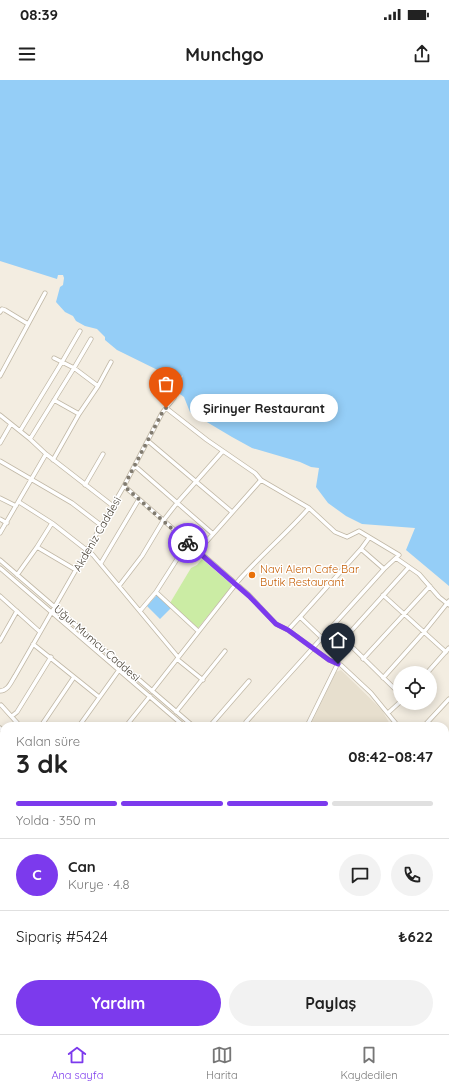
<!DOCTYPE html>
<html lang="tr">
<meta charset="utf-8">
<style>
:root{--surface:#fff;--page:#f2f2f2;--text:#222;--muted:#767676;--line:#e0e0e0;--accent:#7c3aed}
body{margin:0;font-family:Quicksand,sans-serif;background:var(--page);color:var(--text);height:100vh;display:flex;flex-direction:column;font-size:15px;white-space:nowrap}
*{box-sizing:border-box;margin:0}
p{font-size:13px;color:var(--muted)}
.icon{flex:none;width:22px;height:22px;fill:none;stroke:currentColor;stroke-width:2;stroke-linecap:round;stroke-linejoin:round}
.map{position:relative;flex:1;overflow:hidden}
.side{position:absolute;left:0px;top:642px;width:449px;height:312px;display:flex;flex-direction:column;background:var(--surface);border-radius:12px 12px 0 0;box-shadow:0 2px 10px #0003}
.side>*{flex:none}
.buttons{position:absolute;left:393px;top:586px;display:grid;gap:8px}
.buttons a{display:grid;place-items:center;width:44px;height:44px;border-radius:50%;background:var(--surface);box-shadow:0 2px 10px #0003;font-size:20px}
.pin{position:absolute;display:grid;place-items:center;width:34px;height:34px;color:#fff;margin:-41px -17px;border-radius:50% 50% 50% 0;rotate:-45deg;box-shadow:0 0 4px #0007}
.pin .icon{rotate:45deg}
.courier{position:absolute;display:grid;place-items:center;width:40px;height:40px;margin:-20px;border:3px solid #7c3aed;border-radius:50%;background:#fff;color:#222;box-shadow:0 1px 5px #0007}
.bubble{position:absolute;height:28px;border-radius:14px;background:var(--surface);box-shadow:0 2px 10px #0003;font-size:13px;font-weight:700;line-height:28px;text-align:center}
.head em{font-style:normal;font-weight:700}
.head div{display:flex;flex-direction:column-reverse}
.head{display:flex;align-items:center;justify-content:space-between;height:68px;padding:0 16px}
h1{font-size:26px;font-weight:700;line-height:30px}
.bar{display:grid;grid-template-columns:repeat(4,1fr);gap:6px 4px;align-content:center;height:48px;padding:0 16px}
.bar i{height:5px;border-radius:3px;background:var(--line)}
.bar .active{background:var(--accent)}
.bar p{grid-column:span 4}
.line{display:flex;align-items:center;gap:10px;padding:0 16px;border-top:1px solid var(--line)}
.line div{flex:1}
.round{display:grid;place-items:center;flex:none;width:42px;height:42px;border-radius:21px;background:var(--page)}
.primary-button{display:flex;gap:8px;margin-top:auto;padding:8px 16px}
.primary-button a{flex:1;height:46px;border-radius:24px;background:var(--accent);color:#fff;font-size:16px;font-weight:700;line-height:46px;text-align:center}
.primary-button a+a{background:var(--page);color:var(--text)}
.status{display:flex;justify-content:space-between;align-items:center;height:28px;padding:0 20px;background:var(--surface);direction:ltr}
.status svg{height:11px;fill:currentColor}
header{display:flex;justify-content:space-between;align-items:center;height:52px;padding:0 16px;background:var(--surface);font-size:18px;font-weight:700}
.menu{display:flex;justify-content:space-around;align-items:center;height:56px;border-top:1px solid var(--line);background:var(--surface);font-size:11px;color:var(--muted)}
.menu a{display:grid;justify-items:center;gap:2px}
.menu .active{color:var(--accent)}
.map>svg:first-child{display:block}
.residential{fill:#e7dfce}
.green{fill:#cbeca4}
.water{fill:#95cef7}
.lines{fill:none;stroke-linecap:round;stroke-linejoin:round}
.minor-casing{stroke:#c1b8a6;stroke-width:5}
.minor{stroke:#fff;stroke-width:3.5}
.done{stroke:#817b6f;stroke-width:4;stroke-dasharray:0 7.2}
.route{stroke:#7c3aed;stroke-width:5}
.food-dot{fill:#e8710a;stroke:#fff;stroke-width:1.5}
.labels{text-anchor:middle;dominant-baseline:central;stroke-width:3;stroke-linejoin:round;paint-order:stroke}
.street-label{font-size:11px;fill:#443d31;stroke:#fff}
.food-label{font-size:11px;fill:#c56008;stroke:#fff;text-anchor:start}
</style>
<div class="status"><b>08:39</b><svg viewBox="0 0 49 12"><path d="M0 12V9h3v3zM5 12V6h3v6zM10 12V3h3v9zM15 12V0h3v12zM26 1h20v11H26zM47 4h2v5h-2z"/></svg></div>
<header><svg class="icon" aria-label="menu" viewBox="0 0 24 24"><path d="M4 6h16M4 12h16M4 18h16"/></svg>Munchgo<svg class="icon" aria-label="share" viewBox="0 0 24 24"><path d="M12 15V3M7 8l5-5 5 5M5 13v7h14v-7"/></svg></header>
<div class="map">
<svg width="449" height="954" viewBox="0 0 449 954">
<rect width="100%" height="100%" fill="#f3ede1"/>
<path class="residential" d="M 341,590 L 382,630 L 391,646 L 310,646 L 336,592 Z"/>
<path class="green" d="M 202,479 L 231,504 L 231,507 L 198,548 L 170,523 L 191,488 L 197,485 Z"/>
<path class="water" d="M 0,0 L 449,0 L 449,506 L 406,470 L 415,448 L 362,444 L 346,436 L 328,423 L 316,407 L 319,388 L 311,387 L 300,382 L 252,368 L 232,357 L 190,332 L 184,317 L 177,312 L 183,295 L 178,300 L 117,270 L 105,260 L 105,257 L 97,249 L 85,246 L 76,241 L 73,236 L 65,232 L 56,222 L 60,207 L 63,205 L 64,198 L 63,195 L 58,195 L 57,199 L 0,181 Z
M 157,515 L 171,528 L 160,539 L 147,526 Z"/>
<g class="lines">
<g class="minor-casing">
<path id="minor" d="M 0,232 L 2,229 L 5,230 L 28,244
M 54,278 L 74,288 L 91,259
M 0,296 L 45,213
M 54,320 L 79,334
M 166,328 L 207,360 L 255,393 L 261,400 L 198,471
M 0,335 L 30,359 L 46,374 L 113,426
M 20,351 L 62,282 L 80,251
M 30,359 L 74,288 L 98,306
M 148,361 L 232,432
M 0,363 L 11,344
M 53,380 L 79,334 L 98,306 L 111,282
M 0,381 L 72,423 L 102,446
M 135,386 L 213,454
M 85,405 L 103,374
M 124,406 L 249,515 L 276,544 L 288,550 L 329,580 L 341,585 L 371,613 L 398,646
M 0,418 L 16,426
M 19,422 L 52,443
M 0,439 L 7,443
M 0,453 L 46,374
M 37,467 L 76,490
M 361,469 L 384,489
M 396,478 L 419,494 L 439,517 L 449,525
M 0,480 L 193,646
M 101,483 L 139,419
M 0,488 L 184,646
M 17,495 L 37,467 L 52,443 L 93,475 L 178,577
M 119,506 L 142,476 L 163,441 L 177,423 L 223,371
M 156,512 L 198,551
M 383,515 L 446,572
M 0,516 L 40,552
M 140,531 L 156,512 L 188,462
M 300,537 L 322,558
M 288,550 L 300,537 L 361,469 L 369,458
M 0,561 L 17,531
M 33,564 L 99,617
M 177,579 L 203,600
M 363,579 L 430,506
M 427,593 L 449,568
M 383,598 L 424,552 L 449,521
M 0,611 C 8,611 11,602 15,596 L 124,406 L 162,333 L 174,318
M 152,611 L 239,500 C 261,475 287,453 309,428
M 400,614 L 344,559 L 409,487
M 1,625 L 20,646
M 176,632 L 225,571
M 388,633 L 400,622
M 12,636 L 17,632 L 51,577
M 41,646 L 74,597
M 79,646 L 119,590
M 126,646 L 150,616
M 210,646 L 249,601
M 245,646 L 246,642 L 384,489 L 399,475 L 359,451 L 347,457 L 335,452 L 309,428 L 261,400
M 307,646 L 338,583
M 424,646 L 449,619
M 0,648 L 4,653
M 0,669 L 4,665
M 445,688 L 449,690
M 0,760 L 4,764
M 0,826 L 4,821
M 445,827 L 449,824
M 0,855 L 4,858
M 445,863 L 449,867
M 445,871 L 449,874
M 0,907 L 4,911
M 445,919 L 449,923
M 0,920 L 4,915
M 46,950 L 49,954
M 89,950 L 92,954
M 131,950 L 135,954
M 176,950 L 179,954
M 237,950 L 241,954
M 295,950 L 300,954
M 13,954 L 16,950
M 61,954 L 65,950
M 119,954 L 123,950
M 258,954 L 262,950
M 308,954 L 312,950"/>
</g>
<use href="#minor" class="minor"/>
</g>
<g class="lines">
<path class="done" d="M 166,328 L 162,333 L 124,406 L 188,463"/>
<path class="route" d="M 188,463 L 249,516 L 276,544 L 288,550 L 329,580 L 338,584"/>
</g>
<circle class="food-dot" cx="252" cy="495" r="4"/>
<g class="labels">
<g class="street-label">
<text transform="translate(97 454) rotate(-60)">Akdeniz Caddesi</text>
<text transform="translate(97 563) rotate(41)">Uğur Mumcu Caddesi</text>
</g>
<g class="food-label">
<text x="260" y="489">Navi Alem Cafe Bar<tspan x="260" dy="13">Butik Restaurant</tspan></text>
</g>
</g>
</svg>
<div class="buttons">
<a><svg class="icon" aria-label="locate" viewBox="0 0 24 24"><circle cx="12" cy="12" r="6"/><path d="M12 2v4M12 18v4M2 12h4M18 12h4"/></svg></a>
</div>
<div class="pin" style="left:166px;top:328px;background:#ea580c"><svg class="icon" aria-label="bag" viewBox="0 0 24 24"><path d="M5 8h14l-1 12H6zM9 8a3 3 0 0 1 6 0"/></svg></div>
<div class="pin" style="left:338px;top:584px;background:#1f2937"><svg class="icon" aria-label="home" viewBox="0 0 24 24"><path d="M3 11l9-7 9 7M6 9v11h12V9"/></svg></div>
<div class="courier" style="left:188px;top:463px"><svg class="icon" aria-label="bike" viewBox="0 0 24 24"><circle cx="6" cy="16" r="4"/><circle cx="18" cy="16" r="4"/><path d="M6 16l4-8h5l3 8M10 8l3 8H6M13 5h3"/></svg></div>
<div class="bubble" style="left:190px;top:314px;width:148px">Şirinyer Restaurant</div>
<section class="side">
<div class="head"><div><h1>3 dk</h1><p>Kalan süre</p></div><em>08:42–08:47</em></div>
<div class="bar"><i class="active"></i><i class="active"></i><i class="active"></i><i></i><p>Yolda · 350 m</p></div>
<div class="line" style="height:72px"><b class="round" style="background:var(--accent);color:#fff">C</b><div><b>Can</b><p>Kurye · 4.8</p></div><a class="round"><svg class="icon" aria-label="chat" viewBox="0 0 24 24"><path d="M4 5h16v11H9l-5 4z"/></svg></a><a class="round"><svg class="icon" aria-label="phone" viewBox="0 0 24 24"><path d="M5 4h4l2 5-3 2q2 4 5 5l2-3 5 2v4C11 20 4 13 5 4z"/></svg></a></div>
<div class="line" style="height:52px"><div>Sipariş #5424</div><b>₺622</b></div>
<div class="primary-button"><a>Yardım</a><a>Paylaş</a></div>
</section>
</div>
<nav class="menu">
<a class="active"><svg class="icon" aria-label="home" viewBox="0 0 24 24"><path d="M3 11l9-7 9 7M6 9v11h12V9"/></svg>Ana sayfa</a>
<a><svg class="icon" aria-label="map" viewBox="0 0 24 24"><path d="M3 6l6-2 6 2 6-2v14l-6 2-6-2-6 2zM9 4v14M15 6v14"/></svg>Harita</a>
<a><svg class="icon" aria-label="saved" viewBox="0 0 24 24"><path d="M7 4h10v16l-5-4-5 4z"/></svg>Kaydedilen</a>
</nav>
